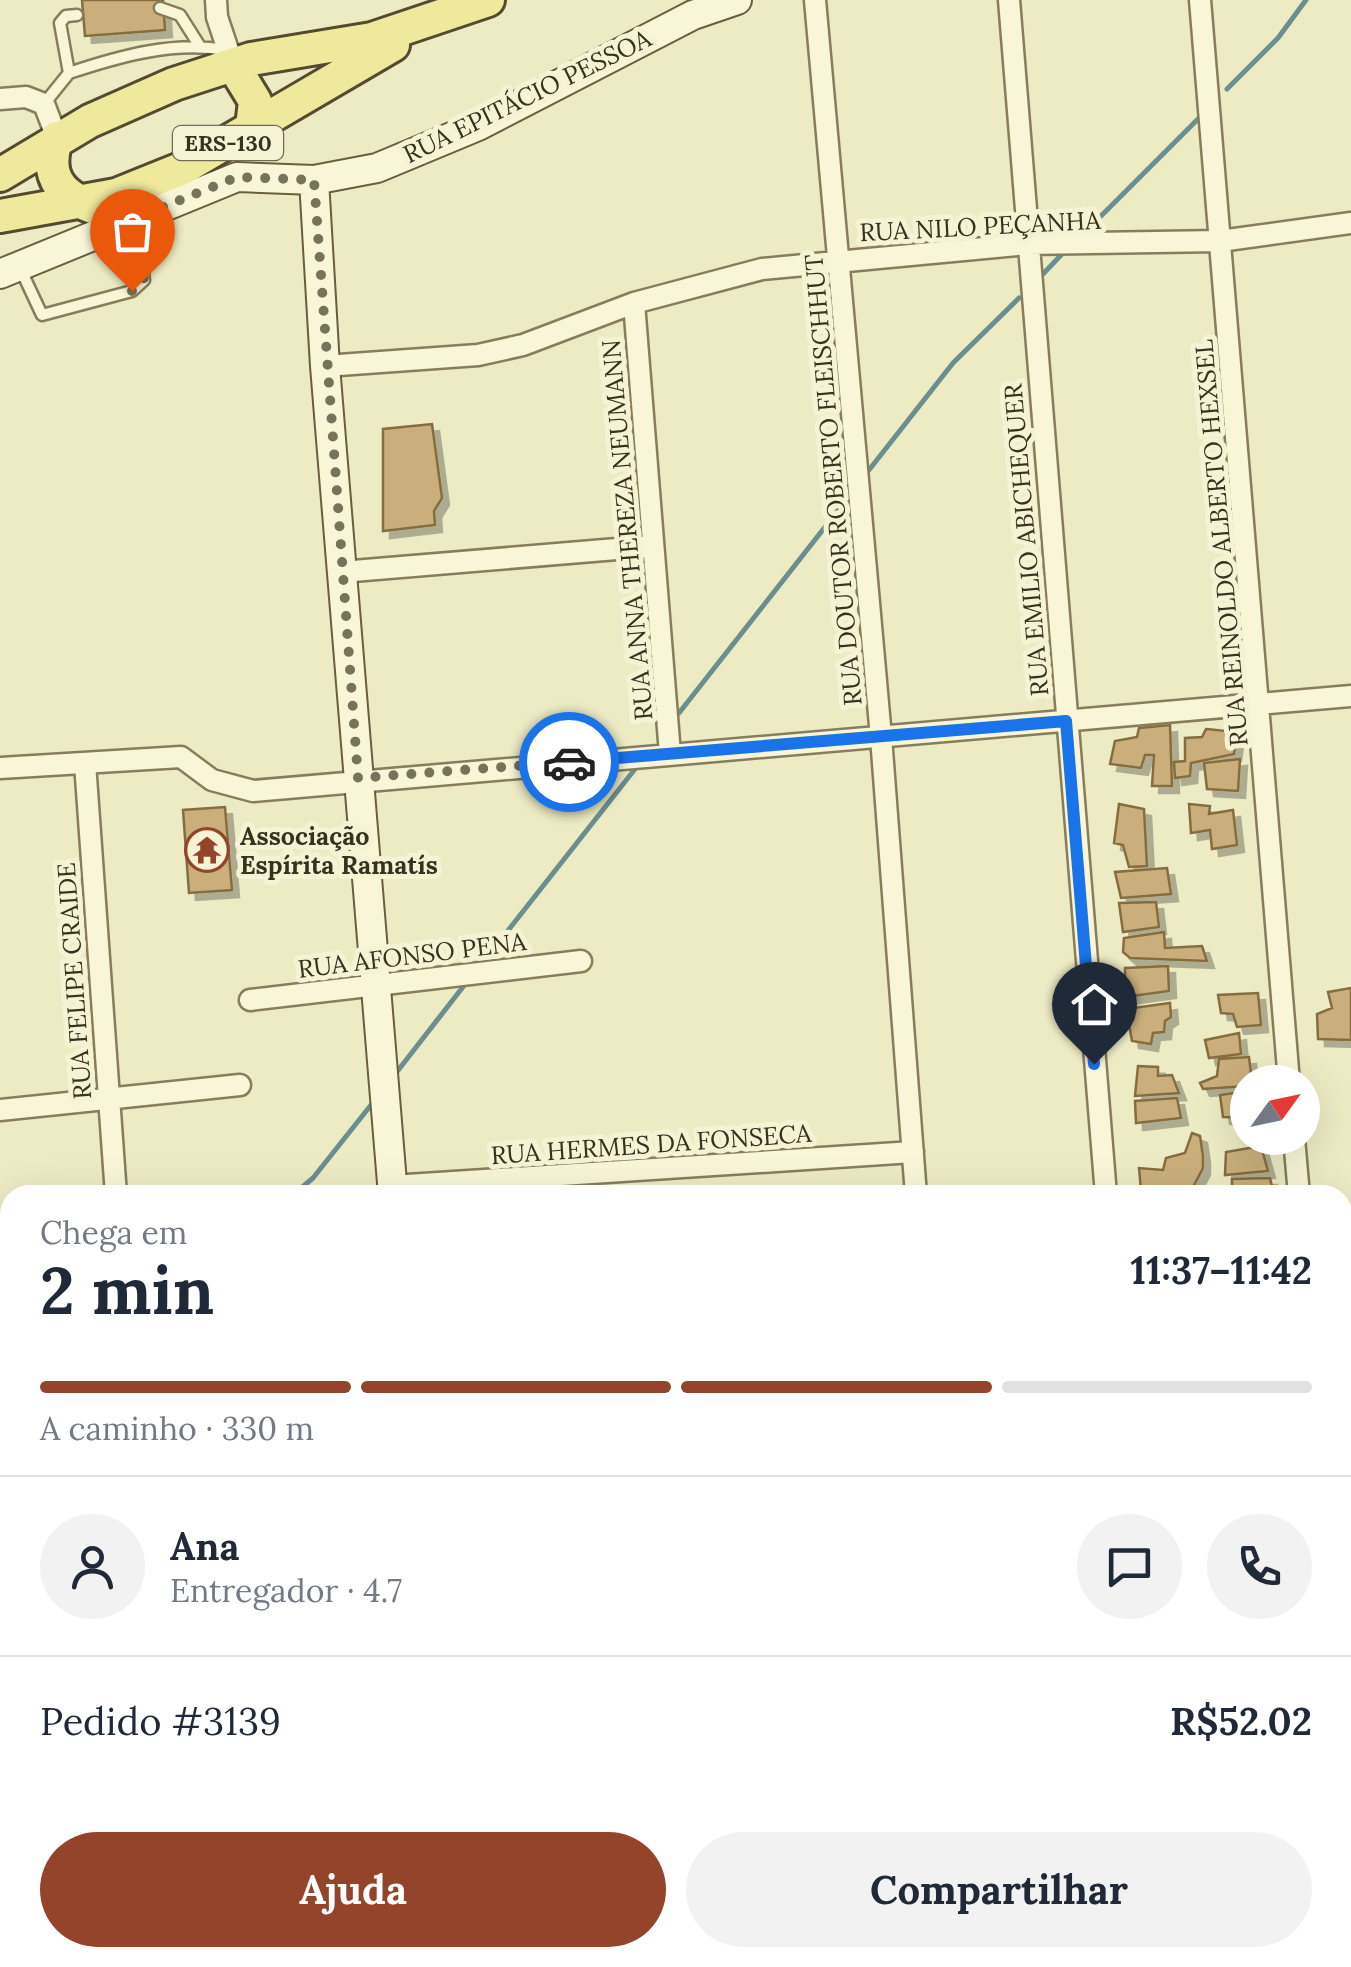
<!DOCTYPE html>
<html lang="pt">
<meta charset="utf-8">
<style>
:root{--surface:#fff;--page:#f2f2f3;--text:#1f2937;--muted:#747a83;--line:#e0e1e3;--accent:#95442c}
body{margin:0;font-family:Lora,serif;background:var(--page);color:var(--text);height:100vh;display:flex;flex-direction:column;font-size:38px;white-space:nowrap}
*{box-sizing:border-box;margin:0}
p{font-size:32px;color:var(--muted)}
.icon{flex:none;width:55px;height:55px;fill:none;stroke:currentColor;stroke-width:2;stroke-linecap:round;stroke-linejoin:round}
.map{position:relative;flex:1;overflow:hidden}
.details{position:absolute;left:0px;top:1185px;width:1352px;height:782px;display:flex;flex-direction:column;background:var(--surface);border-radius:30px 30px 0 0;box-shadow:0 10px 40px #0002}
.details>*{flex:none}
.needle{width:65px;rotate:57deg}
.controls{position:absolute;left:1230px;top:1065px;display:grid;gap:20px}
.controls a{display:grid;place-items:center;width:90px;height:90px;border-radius:50%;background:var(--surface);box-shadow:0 10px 40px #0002;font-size:50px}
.pin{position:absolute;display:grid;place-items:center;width:85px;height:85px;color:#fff;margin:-102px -42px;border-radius:50% 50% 50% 0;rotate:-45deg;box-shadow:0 0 10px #0007}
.pin .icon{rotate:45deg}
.courier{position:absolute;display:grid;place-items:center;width:100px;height:100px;margin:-50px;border:8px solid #1a73e8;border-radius:50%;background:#fff;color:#222;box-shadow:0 2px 12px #0007}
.overview em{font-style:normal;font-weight:700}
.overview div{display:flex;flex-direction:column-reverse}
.overview{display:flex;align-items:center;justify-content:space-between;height:170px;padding:0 40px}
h1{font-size:65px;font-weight:700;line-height:75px}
.bar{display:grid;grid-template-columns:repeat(4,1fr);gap:15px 10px;align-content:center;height:120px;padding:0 40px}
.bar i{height:12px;border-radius:8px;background:var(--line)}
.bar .current{background:var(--accent)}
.bar p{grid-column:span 4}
.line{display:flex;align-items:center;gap:25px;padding:0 40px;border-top:2px solid var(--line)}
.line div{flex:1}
.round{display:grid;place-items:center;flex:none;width:105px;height:105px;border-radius:52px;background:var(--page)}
.button{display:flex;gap:20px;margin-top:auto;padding:20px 40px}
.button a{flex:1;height:115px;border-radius:60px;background:var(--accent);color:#fff;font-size:40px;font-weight:700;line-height:115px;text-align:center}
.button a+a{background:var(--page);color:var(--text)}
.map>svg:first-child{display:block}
.green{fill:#b9cb98}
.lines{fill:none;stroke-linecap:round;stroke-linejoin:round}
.stream{stroke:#6d8e8e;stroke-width:5}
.building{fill:#caaf7b;stroke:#866d41;stroke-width:2.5;filter:url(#shadow)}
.lane-casing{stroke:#877d5b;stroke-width:15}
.street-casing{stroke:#877d5b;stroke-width:25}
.secondary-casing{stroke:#695e3e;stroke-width:32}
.primary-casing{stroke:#554a2f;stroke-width:38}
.lane{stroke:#f8f6d7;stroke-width:10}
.street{stroke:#f8f6d7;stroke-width:20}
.secondary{stroke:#f8f6d7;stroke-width:28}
.primary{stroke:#efe99d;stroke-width:32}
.done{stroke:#777259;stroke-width:10;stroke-dasharray:0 18}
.route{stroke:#1a73e8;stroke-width:12}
.labels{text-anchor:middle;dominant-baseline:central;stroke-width:10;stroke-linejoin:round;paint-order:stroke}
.shield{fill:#f5f3d4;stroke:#716b55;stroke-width:2.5}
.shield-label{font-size:22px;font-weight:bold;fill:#38311f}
.street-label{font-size:25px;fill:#38311f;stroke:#f5f3d4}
.poi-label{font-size:25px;font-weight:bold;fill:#38311f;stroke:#f5f3d4;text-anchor:start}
</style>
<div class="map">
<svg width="1351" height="1967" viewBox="0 0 1351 1967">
<defs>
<filter id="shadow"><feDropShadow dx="7" dy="7" stdDeviation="0" flood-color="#0004"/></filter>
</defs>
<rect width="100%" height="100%" fill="#edebc4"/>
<path class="green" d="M 10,1472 L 10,1603 L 0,1606 L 0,1473 Z"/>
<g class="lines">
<path class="stream" d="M 1227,89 L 1278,38 L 1306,0
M 1090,227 L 1201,116
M 1043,274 L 1063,253
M 869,470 L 953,363 L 1019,298
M 679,713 L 847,499
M 488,956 L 635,769
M 396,1073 L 466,983
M 293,1195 L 313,1178 L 371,1105
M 0,1435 L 10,1427"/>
</g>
<path class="building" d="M 82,0 L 163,0 L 165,30 L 85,36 Z
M 432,424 L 442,498 L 434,511 L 435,525 L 383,531 L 383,429 Z
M 1170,725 L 1172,786 L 1152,786 L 1154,755 L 1145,755 L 1141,768 L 1110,764 L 1115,741 L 1137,737 L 1139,728 Z
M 1206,729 L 1237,732 L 1234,754 L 1191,763 L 1190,776 L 1175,778 L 1174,762 L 1185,761 L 1185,738 L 1202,737 Z
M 1240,759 L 1238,791 L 1207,789 L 1204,763 Z
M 1119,804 L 1144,809 L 1147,866 L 1129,867 L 1123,845 L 1114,843 Z
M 1189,804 L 1210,806 L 1209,814 L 1233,810 L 1237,845 L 1212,849 L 1210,830 L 1191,833 Z
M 225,807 L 232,890 L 189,893 L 183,810 Z
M 1167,868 L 1171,894 L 1121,898 L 1115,872 Z
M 1156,902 L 1159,927 L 1123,932 L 1119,903 Z
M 1164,932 L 1165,948 L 1202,946 L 1207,961 L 1130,958 L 1123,952 L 1124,938 Z
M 1168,966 L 1169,991 L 1125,997 L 1125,968 Z
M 1351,988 L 1351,1040 L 1318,1039 L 1317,1014 L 1332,1008 L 1328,992 Z
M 1258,993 L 1261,1025 L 1237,1027 L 1233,1014 L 1221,1013 L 1218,995 Z
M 1170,1003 L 1171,1017 L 1165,1021 L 1164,1032 L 1153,1033 L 1151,1044 L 1132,1041 L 1126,1009 Z
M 1239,1033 L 1241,1054 L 1209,1058 L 1205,1040 Z
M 1249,1057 L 1252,1082 L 1248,1086 L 1203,1089 L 1200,1083 L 1217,1076 L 1219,1059 Z
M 1138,1066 L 1158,1067 L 1158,1076 L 1172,1075 L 1179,1093 L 1135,1096 Z
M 1248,1091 L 1248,1118 L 1223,1117 L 1220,1095 Z
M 1177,1098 L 1181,1118 L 1136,1123 L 1135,1101 Z
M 1192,1133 L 1200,1136 L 1203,1156 L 1203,1168 L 1193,1187 L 1141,1190 L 1139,1168 L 1163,1170 L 1166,1158 L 1185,1153 Z
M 1261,1146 L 1268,1171 L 1225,1175 L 1226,1152 Z
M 1270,1178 L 1274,1195 L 1232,1195 L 1232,1179 Z
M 496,1958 L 611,1958 L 612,1967 L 497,1967 Z"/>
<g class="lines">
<g class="lane-casing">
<path id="lane" d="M 160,8 L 180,15 L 199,45
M 69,73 C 120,56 173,41 226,50
M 44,104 L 69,73 L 60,23 L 66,16 L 77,15
M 20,268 L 42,315 L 132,291 L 144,280 L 137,224"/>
</g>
<g class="street-casing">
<path id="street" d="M 216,0 L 217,17 L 233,65
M 815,0 L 881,737 L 916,1195
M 1009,0 L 1106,1195
M 1200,0 L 1289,1082
M 0,99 L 26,97 L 44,104 L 57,138
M 634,303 L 670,754
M 325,366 L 478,355 L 523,345 L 634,303 L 762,269 L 1027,244 L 1220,241 L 1351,223
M 341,572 L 653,546
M 85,763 L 116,1195
M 0,768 L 181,757 L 212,780 L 253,791 L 1351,696
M 250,1000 L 581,961
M 0,1110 L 240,1085
M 1294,1138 L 1299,1195
M 392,1186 L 913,1152
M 1342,1332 L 1351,1331
M 1342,1713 L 1351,1814
M 1342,1884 L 1351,1884
M 176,1958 L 176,1967
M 977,1958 L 978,1967
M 1172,1958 L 1172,1967"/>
</g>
<g class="secondary-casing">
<path id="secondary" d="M 314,180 L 325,366 L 393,1195
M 0,274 L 237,177 L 314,180 L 377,168 L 478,126 L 693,15 L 737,0
M 0,1449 L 10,1448
M 457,1958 L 458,1967"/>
</g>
<g class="primary-casing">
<path id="primary" d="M 233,65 L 255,101 L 252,127
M 57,138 C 36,197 91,209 136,218
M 0,175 L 90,121 L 174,84 L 251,59 L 372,39 L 488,0
M 0,216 L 116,195 L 183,168 L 393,45"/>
</g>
<use href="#lane" class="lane"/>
<use href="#street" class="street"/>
<use href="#secondary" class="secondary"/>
<use href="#primary" class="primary"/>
</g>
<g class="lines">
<path class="done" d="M 132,291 L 144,280 L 136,218 L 237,177 L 314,180 L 358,778 L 569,762"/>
<path class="route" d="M 569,762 L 1066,721 L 1094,1064"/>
</g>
<defs>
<g id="temple-ring" transform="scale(2.25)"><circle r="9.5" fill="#f5f3d4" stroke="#95442c" stroke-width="1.5"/><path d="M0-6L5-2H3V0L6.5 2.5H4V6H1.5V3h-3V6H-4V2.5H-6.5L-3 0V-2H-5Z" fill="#95442c"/></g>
</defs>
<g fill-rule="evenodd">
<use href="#temple-ring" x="207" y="850"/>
</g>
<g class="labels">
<rect class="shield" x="173" y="126" width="110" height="34" rx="8"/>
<g class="shield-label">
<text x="228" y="143">ERS-130</text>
</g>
<g class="street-label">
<text transform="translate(527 96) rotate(-26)">RUA EPITÁCIO PESSOA</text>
<text transform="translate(980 226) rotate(-3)">RUA NILO PEÇANHA</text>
<text transform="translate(833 480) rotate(-95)">RUA DOUTOR ROBERTO FLEISCHHUT</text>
<text transform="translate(627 530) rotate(-95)">RUA ANNA THEREZA NEUMANN</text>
<text transform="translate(1026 540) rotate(-95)">RUA EMILIO ABICHEQUER</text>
<text transform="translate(1221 543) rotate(-95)">RUA REINOLDO ALBERTO HEXSEL</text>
<text transform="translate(412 955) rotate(-7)">RUA AFONSO PENA</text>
<text transform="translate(74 981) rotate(-94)">RUA FELIPE CRAIDE</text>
<text transform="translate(651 1144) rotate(-4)">RUA HERMES DA FONSECA</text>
</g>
<g class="poi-label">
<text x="240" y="836">Associação<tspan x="240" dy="29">Espírita Ramatís</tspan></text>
</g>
</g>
</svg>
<div class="controls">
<a><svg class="needle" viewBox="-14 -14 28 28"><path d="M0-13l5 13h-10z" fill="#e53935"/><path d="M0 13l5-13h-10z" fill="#747a83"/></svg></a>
</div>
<div class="pin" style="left:132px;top:291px;background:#ea580c"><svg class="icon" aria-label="bag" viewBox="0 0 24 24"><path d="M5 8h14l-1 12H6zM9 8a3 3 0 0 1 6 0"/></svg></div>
<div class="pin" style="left:1094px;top:1064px;background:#1f2937"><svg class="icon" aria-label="home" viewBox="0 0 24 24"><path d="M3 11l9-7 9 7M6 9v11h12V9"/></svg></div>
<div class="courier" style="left:569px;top:762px"><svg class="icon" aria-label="car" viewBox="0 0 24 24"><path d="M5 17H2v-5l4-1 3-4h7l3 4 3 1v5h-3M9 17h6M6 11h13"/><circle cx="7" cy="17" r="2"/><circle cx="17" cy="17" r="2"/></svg></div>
<section class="details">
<div class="overview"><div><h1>2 min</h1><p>Chega em</p></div><em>11:37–11:42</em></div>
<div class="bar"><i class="current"></i><i class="current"></i><i class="current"></i><i></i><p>A caminho · 330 m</p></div>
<div class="line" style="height:180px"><a class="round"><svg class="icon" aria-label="person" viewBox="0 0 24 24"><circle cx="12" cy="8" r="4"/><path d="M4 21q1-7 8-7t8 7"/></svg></a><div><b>Ana</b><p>Entregador · 4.7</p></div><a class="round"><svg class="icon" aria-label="chat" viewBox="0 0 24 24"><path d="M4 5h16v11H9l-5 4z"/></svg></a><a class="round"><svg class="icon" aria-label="phone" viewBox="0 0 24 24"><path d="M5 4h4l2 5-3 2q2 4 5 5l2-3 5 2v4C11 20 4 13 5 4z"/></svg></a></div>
<div class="line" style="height:130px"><div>Pedido #3139</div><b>R$52.02</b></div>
<div class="button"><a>Ajuda</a><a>Compartilhar</a></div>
</section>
</div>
